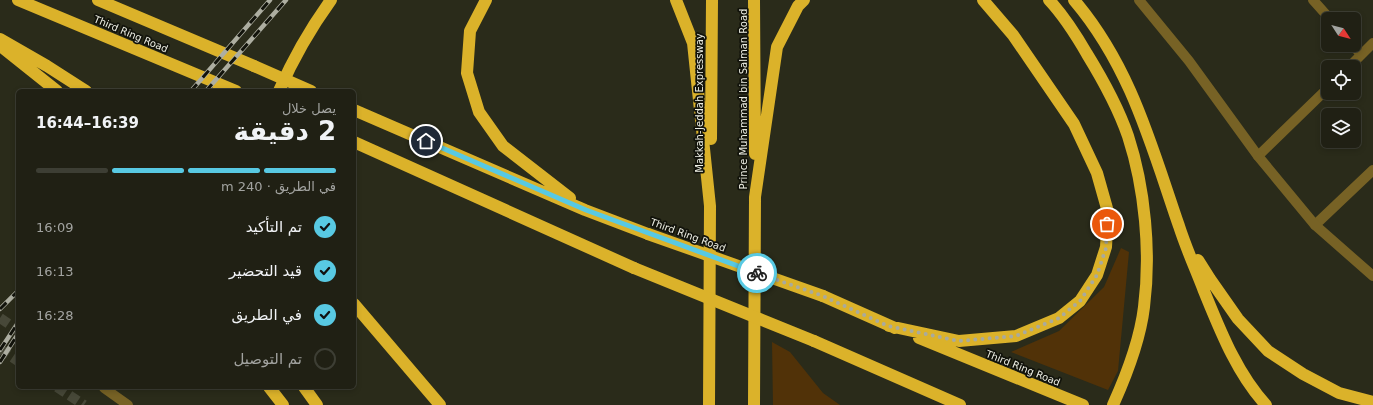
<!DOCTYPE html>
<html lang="ar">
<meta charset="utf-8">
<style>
:root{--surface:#202014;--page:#28281d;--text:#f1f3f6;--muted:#a2a3a0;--line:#3d3e34;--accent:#58c9e3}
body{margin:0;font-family:"DejaVu Sans",Cairo,sans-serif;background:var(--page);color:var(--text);direction:rtl;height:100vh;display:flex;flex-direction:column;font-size:15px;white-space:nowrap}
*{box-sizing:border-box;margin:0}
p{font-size:13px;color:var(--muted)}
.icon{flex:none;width:22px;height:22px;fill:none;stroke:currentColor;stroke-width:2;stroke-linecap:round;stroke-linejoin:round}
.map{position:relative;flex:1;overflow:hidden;direction:ltr}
.side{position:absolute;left:16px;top:89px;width:340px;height:300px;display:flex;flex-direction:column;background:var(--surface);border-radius:6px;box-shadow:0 2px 6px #0003,0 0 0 1px var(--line);direction:rtl}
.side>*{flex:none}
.needle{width:26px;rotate:126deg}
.buttons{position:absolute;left:1321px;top:12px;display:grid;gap:8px}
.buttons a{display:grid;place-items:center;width:40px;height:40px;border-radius:6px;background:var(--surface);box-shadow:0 2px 6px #0003,0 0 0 1px var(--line);font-size:20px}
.pin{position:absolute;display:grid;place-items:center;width:34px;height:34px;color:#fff;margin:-17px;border:2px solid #fff;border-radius:50%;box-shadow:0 1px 4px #0007}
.courier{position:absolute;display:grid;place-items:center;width:40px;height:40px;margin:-20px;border:3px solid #58c9e3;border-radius:50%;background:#fff;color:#222;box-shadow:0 1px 5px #0007}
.overview em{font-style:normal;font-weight:700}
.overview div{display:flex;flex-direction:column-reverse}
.overview{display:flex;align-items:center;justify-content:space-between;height:68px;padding:0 20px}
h1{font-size:26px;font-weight:700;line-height:30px}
.bar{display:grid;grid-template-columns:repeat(4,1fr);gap:6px 4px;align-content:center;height:48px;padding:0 20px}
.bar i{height:5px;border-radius:3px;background:var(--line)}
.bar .selected{background:var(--accent)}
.bar p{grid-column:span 4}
ol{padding:0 20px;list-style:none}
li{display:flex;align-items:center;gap:12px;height:44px}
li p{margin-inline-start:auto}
li .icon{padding:4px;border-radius:50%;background:var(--accent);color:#111;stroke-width:4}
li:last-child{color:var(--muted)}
li i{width:22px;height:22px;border:2px solid var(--line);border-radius:50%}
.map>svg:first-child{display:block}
.green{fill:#513208}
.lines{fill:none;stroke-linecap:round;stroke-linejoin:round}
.minor-tunnel{stroke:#474838;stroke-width:10;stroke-dasharray:10 5;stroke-linecap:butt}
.minor{stroke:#776225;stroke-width:10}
.tertiary{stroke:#776225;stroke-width:10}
.motorway{stroke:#dbb22a;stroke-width:12}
.rail-casing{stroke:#adaea1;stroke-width:4.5}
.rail{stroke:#12130b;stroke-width:3;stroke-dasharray:9;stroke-linecap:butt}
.motorway-bridge{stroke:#dbb22a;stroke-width:12}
.done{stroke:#a9aa9d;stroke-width:4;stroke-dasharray:0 7.2}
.route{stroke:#58c9e3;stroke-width:5}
.labels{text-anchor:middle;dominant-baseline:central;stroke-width:3.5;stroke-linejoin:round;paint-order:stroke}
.street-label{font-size:10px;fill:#edeee3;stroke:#12130b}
</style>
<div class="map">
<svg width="1373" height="405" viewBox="0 0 1373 405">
<rect width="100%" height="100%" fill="#2a2b1a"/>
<path class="green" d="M 1121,248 L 1129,252 L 1118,371 L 1108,390 L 1011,352 L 1059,331 L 1104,287 Z
M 772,342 L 790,352 L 823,393 L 840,405 L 773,405 Z"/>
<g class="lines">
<path class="minor-tunnel" d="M 0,318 L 18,330
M 0,349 L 18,361
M 57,387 L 84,405"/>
<path class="minor" d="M 1313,0 L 1330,19
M 1353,45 L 1361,55
M 1349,67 L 1373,43
M 1258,156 L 1328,88
M 1315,225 L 1373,170
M 104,388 L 128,405"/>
<path class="tertiary" d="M 1139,0 L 1189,61 L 1258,156 L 1315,225 L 1373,276"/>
<path class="motorway" d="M 18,0 L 236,91
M 98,0 L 254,66
M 486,0 L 470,31 L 467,73 L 479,112 L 503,146 L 570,198
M 676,0 L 693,43 L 710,206 L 709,405
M 754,0 L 755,154
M 1049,0 C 1064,16 1076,35 1087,54 C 1103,80 1118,107 1128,136 C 1145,188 1151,253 1144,307 C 1140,341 1127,374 1113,405
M 1074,0 C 1131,67 1151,145 1179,226 C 1186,248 1196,270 1204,291 C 1220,330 1237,374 1266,405
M 0,39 L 47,66 L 86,91
M 3,48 L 57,91
M 279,91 C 293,59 310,29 331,0
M 354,110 L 585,210 L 648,234
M 711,139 L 712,0
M 354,142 L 634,268
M 1198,260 L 1210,279 L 1238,319 L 1268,351 L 1303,374 L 1339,393 L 1373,402
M 823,296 L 895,328
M 354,304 L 440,405
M 889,326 L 959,341 L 1016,336 L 1059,318 L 1080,301 L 1097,275 L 1106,247 L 1108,212 L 1097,173 L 1074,124 L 1013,35 L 983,0
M 919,338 L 1083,405
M 814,341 L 960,405
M 269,387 L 283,405
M 304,387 L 317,405
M 754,405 L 755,197 L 777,47 L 798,6 L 804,0"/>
<g class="rail-casing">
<path id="rail" d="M 191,91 L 270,0
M 206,91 L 286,0
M 0,309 L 18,291
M 0,350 L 18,323
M 0,362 L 18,334"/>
</g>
<use href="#rail" class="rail"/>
<path class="motorway-bridge" d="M 254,66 L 311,91
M 648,234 L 823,296
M 634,268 L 814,341"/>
</g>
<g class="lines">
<path class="done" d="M 757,273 L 823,296 L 888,326 L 959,341 L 1016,336 L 1059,318 L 1080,301 L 1097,275 L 1106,248 L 1107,224"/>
<path class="route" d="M 426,141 L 586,210 L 757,273"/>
</g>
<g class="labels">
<g class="street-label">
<text transform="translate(131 34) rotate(23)">Third Ring Road</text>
<text transform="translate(743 99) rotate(-90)">Prince Muhammad bin Salman Road</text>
<text transform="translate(699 103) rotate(-90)">Makkah-Jeddah Expressway</text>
<text transform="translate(688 235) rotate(20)">Third Ring Road</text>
<text transform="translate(1023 368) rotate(22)">Third Ring Road</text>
</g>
</g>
</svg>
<div class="buttons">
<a><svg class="needle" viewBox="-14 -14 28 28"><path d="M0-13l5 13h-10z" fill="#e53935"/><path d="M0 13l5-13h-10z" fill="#a2a3a0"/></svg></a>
<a><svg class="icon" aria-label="locate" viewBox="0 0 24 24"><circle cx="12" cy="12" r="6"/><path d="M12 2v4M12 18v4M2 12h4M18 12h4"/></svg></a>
<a><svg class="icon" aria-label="layers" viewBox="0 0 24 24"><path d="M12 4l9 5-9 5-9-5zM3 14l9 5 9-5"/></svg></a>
</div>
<div class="pin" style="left:1107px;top:224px;background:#ea580c"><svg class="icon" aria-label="bag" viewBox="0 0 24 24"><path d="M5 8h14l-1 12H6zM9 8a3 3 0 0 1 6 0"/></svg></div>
<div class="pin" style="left:426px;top:141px;background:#1f2937"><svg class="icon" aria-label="home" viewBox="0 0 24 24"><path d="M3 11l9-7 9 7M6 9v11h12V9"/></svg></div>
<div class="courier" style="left:757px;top:273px"><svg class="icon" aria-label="bike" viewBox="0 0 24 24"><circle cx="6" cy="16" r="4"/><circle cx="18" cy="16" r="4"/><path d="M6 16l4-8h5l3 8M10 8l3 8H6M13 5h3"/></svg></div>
<section class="side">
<div class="overview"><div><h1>2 دقيقة</h1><p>يصل خلال</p></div><em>16:39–16:44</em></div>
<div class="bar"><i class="selected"></i><i class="selected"></i><i class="selected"></i><i></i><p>في الطريق · 240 m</p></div>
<ol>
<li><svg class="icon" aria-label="check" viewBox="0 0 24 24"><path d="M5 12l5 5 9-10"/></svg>تم التأكيد<p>16:09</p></li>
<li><svg class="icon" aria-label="check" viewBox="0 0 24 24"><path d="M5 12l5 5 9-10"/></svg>قيد التحضير<p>16:13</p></li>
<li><svg class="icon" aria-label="check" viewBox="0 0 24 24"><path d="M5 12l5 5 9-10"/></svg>في الطريق<p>16:28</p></li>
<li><i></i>تم التوصيل</li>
</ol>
</section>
</div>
